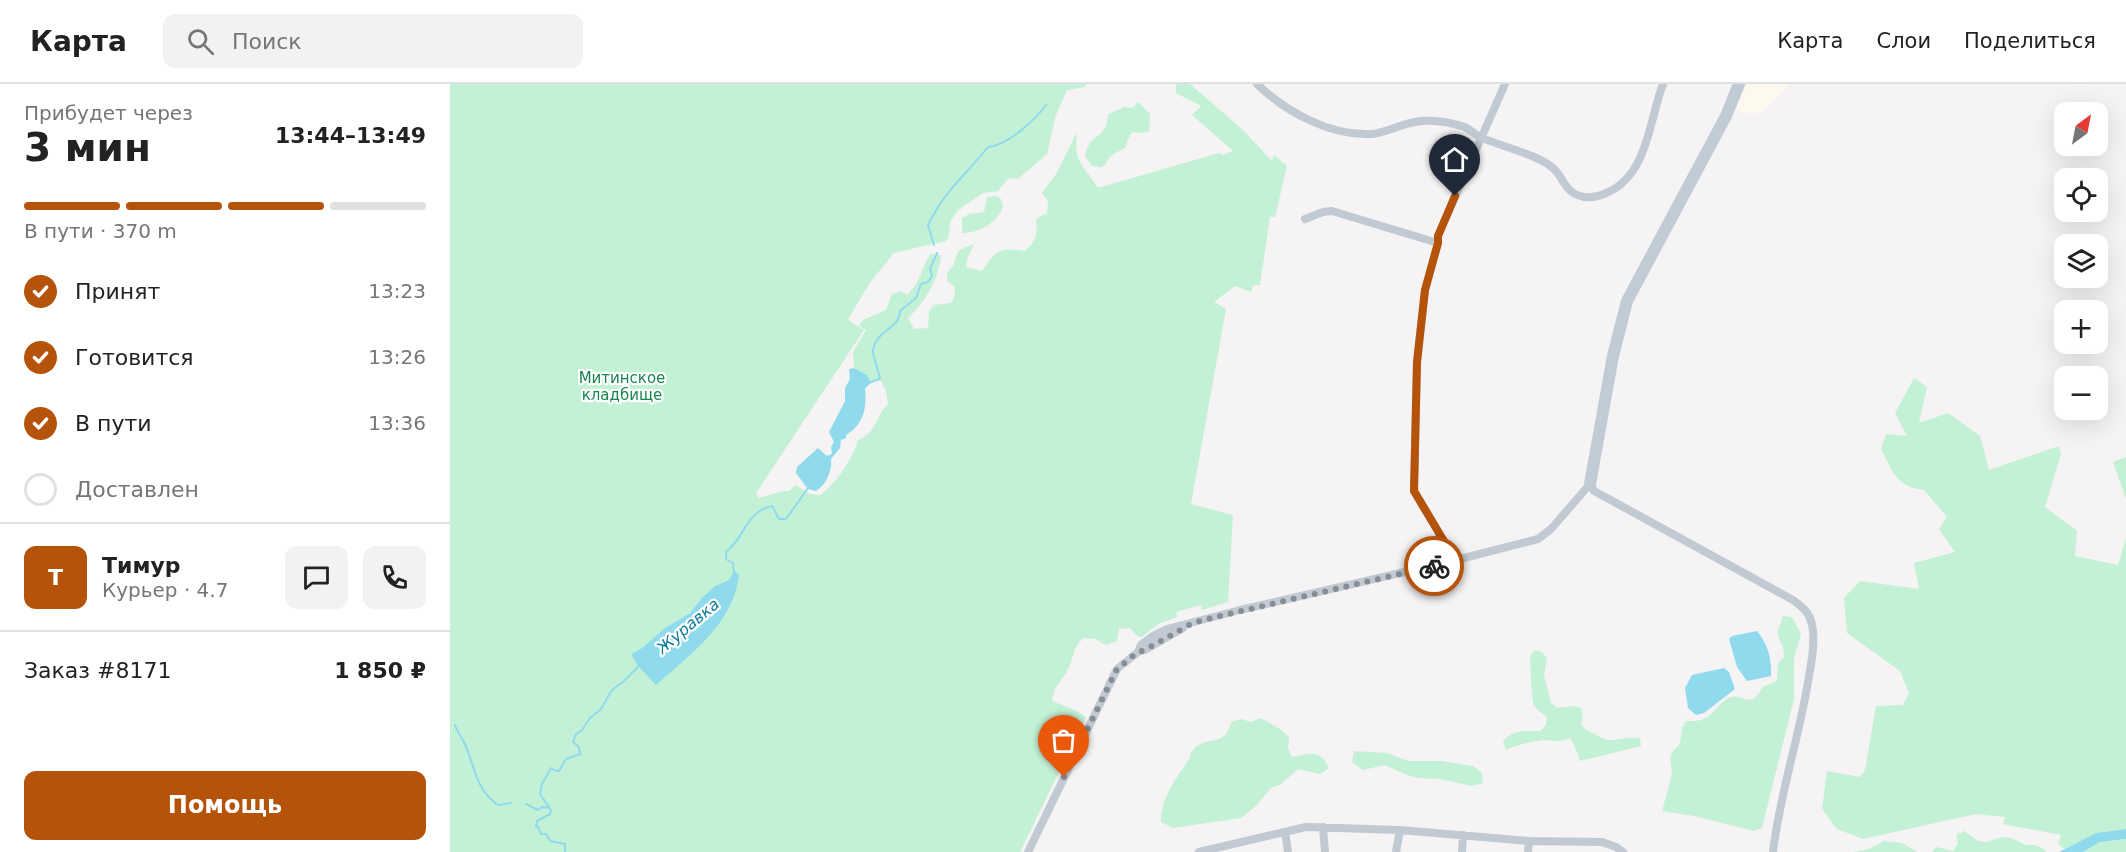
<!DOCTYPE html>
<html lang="ru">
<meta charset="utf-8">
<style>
:root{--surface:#fff;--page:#f2f2f2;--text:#222;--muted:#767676;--line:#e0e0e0;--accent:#b45309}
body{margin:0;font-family:"DejaVu Sans",sans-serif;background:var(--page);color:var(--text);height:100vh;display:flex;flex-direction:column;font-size:22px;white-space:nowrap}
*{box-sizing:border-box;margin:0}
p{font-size:20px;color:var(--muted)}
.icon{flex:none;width:33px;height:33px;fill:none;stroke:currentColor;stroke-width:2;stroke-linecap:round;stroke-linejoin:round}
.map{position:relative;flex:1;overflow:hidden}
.panel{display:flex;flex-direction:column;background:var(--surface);width:450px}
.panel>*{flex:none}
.needle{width:39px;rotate:32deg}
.tools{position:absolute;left:1604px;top:18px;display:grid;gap:12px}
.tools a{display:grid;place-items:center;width:54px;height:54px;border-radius:12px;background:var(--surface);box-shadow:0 6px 24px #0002;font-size:30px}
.pin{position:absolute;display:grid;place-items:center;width:51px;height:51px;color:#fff;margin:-62px -26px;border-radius:50% 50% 50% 0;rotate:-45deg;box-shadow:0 0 6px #0007}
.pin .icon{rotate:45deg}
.courier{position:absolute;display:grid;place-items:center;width:60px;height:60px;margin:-30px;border:4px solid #b45309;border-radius:50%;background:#fff;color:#222;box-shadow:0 2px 8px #0007}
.head em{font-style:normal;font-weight:800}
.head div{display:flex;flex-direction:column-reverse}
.head{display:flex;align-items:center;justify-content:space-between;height:102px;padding:0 24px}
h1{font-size:39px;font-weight:800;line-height:45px}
.bar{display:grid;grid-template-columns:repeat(4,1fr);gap:9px 6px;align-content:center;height:72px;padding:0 24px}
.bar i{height:8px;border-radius:4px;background:var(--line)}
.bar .active{background:var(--accent)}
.bar p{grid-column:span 4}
.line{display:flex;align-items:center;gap:15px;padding:0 24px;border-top:2px solid var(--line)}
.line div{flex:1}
.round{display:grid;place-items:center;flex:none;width:63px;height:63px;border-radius:12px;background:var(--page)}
ol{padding:0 24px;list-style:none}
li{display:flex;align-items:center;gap:18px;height:66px}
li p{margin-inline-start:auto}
li .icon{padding:6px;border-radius:50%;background:var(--accent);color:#fff;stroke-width:4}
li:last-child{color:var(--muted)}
li i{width:33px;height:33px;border:3px solid var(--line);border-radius:50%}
.cta{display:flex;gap:12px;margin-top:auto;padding:12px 24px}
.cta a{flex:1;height:69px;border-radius:12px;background:var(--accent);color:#fff;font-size:24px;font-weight:800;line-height:69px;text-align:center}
header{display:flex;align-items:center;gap:36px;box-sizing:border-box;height:84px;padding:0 30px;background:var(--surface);border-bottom:2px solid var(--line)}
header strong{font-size:28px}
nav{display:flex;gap:33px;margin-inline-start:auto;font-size:21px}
.search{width:420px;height:54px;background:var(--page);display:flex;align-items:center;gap:15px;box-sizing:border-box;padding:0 21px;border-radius:12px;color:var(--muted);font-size:22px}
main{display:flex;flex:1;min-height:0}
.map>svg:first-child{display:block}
.commercial{fill:#fdf9ef}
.green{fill:#c3f1d5;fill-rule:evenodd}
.water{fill:#90daee}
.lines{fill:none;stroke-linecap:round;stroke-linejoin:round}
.stream{stroke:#90daee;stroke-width:2}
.street{stroke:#c1cad2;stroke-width:8}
.secondary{stroke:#c1cbd6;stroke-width:12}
.done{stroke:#868d94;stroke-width:6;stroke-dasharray:0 10.8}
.route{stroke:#b45309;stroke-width:8}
.labels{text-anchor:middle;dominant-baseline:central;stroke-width:4.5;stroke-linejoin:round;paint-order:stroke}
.park-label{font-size:15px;fill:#17864f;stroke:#fff}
.water-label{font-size:16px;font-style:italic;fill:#0c7c9b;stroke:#fff}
</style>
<header>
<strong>Карта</strong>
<div class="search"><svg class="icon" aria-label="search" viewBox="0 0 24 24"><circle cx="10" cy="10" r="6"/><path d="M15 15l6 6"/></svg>Поиск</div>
<nav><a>Карта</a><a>Слои</a><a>Поделиться</a></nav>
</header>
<main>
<section class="panel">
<div class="head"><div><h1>3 мин</h1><p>Прибудет через</p></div><em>13:44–13:49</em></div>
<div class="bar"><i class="active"></i><i class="active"></i><i class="active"></i><i></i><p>В пути · 370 m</p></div>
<ol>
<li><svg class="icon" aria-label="check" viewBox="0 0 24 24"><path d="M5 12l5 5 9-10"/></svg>Принят<p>13:23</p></li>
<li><svg class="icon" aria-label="check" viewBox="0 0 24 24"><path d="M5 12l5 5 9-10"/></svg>Готовится<p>13:26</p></li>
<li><svg class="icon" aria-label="check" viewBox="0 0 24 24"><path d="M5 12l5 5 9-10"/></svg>В пути<p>13:36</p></li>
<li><i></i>Доставлен</li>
</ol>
<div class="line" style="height:108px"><b class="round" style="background:var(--accent);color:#fff">Т</b><div><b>Тимур</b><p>Курьер · 4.7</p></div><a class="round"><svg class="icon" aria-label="chat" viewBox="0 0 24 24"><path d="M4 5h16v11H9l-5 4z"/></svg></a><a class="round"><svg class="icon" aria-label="phone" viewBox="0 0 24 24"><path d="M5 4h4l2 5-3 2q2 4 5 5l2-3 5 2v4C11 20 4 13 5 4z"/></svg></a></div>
<div class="line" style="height:78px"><div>Заказ #8171</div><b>1 850 ₽</b></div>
<div class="cta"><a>Помощь</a></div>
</section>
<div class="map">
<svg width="1676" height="768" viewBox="0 0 1676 768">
<rect width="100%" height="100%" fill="#f5f3f3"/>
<path class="commercial" d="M 1298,0 L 1340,0 L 1311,29 L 1294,29 L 1286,24 Z"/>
<path class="green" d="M 0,0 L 636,0 L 635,3 L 617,6 L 606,31 L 597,70 L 568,95 L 559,94 L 548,107 L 533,109 L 508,126 L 500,138 L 499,151 L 496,157 L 443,169 C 437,180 427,188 420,199 C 412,211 405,224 398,236 L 414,246 L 306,409 L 308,414 C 319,412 328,407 339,407 L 345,401 L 360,410 L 370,411 C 386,401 403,373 408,356 C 429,347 424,333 438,320 L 436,307 L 430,295 L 421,299 L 417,291 L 404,284 L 403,268 L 416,246 L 409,242 L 413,236 L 436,226 L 442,210 L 450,207 L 457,211 C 473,196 470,184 481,170 L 491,171 C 489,195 475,218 458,234 L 464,245 L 478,244 L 479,227 L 484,221 L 501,219 L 505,211 L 504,202 L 497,197 L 497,189 L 503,182 L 509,166 L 524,160 L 517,175 L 516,183 L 532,187 C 546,166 550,163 575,167 C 586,157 588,150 586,135 L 597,129 L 598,117 L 592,109 L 606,90 L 627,48 C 623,79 633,80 648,104 L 769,69 L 773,71 L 783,67 L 742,31 L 751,22 L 726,9 L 726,0 L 740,0 L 793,46 L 822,77 L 824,71 L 837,82 L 825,133 L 820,133 L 810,201 L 803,201 L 801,208 L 785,202 L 764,218 L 776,225 L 741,420 L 783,431 L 778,518 L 752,526 L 751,521 L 726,528 L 727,533 L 708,540 L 692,553 L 687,552 L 680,544 L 669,545 L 667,557 L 656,561 L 645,555 L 634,554 C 622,564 625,570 619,583 C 613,597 604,600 602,617 L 625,626 L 636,633 L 570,768 L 0,768 ZM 279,496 L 188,582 L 181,570 L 192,564 L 215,544 L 240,529 L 265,502 Z
M 688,18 L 700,30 L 699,48 L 691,49 L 683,48 L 678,55 L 676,63 C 672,66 666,68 662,71 C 654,79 657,86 642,82 L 635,72 C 640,51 648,56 655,44 C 657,40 657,34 659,30 L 674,23 L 683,24 Z
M 546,112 L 551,115 L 553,122 C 548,139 529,149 512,149 L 512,134 L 519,130 L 534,128 L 537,113 Z
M 1464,294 L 1477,303 L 1469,339 L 1498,329 L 1530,352 L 1539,386 L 1609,362 L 1611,370 L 1595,423 L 1627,447 L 1625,472 L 1668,481 L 1676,454 L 1676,745 L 1646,749 L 1615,765 L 1608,760 L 1611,751 L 1553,740 L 1555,733 L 1526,730 L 1413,755 L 1387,745 L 1372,725 L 1377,687 L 1410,693 L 1415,686 L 1426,622 L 1453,621 L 1459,609 L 1450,587 L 1397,549 L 1394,514 L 1410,497 L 1469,505 L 1464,479 L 1505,468 L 1489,445 L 1497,433 L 1474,406 C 1446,403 1443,388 1431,365 L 1436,350 L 1457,352 L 1445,329 Z
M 1676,373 L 1676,415 L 1663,378 Z
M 1333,532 L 1342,533 L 1351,550 L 1344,574 L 1344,615 L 1312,744 L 1304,747 L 1244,732 L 1212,727 L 1222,690 L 1220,673 L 1224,666 L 1230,660 L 1232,644 L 1236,637 C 1241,637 1247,637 1251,636 C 1263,633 1269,617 1281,613 C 1293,609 1302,627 1312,603 L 1327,597 L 1328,579 L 1334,573 L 1333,564 L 1327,549 Z
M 1084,566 L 1092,568 L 1097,574 L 1094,591 L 1101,619 L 1107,624 L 1124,622 L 1131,624 L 1133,631 L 1131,640 L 1136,646 C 1144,648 1152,656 1159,656 C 1170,656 1179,652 1190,654 L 1191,662 L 1130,677 L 1124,661 L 1120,654 C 1110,658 1105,657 1095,656 C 1087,656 1063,662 1056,666 L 1053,658 C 1062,645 1075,647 1090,647 L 1096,641 L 1097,633 C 1094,630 1088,627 1085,623 C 1081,618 1081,583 1080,573 Z
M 811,634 L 830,645 L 839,653 L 838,664 L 842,673 C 861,670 870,664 879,684 L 870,690 L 848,685 L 831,700 L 821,704 L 807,721 L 791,734 L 723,744 L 711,738 C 710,714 727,694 739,675 C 740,672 741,668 743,666 C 757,650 775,665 781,638 L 791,635 L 801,638 Z
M 904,667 L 937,669 L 958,677 L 991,677 L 1023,682 L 1032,689 L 1033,699 L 1022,702 L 990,695 L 967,694 L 957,691 L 935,681 L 913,686 L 902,678 Z
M 1514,747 L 1528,757 L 1536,758 L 1552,753 L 1561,754 L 1576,761 L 1585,761 L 1596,766 L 1595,768 L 1482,768 L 1486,763 L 1503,767 L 1508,759 L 1506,751 Z
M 1676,755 L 1676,768 L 1633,768 L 1650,758 Z
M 1434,757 L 1452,759 L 1468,768 L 1403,768 L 1419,765 Z"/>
<path class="water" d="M 404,284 L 417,291 L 421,299 L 415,304 C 417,323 414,341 396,351 L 396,354 L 391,356 L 390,364 L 381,375 C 382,387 377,400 366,407 L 358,405 L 346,389 L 347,383 L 368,364 L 377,372 L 382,370 L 381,363 L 384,358 L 379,348 L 395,317 L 395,304 L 400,295 L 399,285 Z
M 284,487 L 289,491 C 284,539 240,571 206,601 L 188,582 L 181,570 L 192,564 L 215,544 L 240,529 L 251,515 L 265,502 L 279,496 Z
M 1307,547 C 1318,561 1322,575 1321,592 L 1297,597 L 1287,583 L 1279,555 L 1282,552 Z
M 1274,584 L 1279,588 L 1285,605 L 1254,629 L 1246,631 L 1238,624 L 1235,604 L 1242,591 Z
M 1676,745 L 1676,755 L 1650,758 L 1633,768 L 1609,768 L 1646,749 Z"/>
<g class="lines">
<path class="stream" d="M 484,161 L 478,141 C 495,106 515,92 538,63 C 558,61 585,36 596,21
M 418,299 L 430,295 C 429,288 422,271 423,266 C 426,246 450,245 450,227 L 466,214 L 471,200 L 478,198 L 482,192 L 480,185 L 487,169
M 284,490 L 283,479 L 276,475 L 276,468 C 295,454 295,428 322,422 L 329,435 L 336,435 L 358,404
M 5,641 C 7,648 11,652 14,658 C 25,681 25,706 48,721 L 61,719
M 76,720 L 88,726 L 92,723 L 100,724
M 115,768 L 115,760 L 100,757 L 96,750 L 91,750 L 88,743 L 86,743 L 87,737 L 100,730 L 101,726 L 90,710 L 92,700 L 101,684 L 106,687 L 109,687 L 116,675 L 130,670 L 129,663 L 123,658 L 126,650 L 132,646 L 140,634 L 151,625 L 162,606 L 173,598 L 189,582"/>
<path class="street" d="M 807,0 C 836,28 880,52 921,50 C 937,49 950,40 965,38 C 981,35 999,38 1015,43 C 1020,46 1025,50 1030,53 C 1049,62 1091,71 1105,86 C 1115,97 1115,109 1134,113 C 1140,114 1151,112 1156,109 C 1198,92 1199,36 1213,0
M 855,135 L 873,128 L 882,127 L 988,159
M 1002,477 L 998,464 L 964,407 L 967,278 L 975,206 L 988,159 L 988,152 L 1055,0
M 688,568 L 695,566 L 733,544
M 873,743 L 875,768
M 835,748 L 838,768
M 578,768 L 667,585 L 688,568 L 691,561 L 703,552 L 717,545 L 790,526 L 1002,477 L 1088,455 L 1101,445 L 1140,400 L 1144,407 L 1157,414 L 1343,516 C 1351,522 1358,527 1361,537 C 1366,553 1362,575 1359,592 C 1350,651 1330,708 1323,768
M 749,768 L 856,743 L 950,746 L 1079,757 L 1152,758 L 1166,763 L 1173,768
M 946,768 L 950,746
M 1012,768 L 1013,751
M 1078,768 L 1079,757"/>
<path class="secondary" d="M 1140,400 L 1163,272 L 1177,217 L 1276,32 L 1289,0"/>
</g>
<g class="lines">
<path class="done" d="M 614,693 L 667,585 L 688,568 L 695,566 L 741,540 L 753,536 L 984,482"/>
<path class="route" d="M 984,482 L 1002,477 L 998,464 L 964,407 L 967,278 L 975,206 L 988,159 L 988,152 L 1005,112"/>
</g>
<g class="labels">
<g class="park-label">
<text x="172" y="294">Митинское<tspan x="172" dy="17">кладбище</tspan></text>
</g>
<g class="water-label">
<text transform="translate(238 542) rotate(-40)">Журавка</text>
</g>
</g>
</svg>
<div class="tools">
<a><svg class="needle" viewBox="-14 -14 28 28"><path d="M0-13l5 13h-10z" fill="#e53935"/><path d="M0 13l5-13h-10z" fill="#767676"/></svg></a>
<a><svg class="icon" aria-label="locate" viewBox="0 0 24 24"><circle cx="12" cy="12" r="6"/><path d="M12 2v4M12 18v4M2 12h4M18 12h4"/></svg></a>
<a><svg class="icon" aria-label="layers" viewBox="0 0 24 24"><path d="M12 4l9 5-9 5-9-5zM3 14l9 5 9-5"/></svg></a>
<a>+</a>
<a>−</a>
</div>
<div class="pin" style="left:614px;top:693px;background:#ea580c"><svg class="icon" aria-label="bag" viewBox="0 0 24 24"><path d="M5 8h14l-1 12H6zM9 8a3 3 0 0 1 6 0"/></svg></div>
<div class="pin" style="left:1005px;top:112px;background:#1f2937"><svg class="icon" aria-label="home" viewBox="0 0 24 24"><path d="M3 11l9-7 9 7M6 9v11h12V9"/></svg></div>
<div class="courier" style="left:984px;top:482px"><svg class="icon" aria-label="bike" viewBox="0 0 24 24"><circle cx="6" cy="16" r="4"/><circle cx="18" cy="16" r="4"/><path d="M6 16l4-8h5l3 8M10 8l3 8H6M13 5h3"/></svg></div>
</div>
</main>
